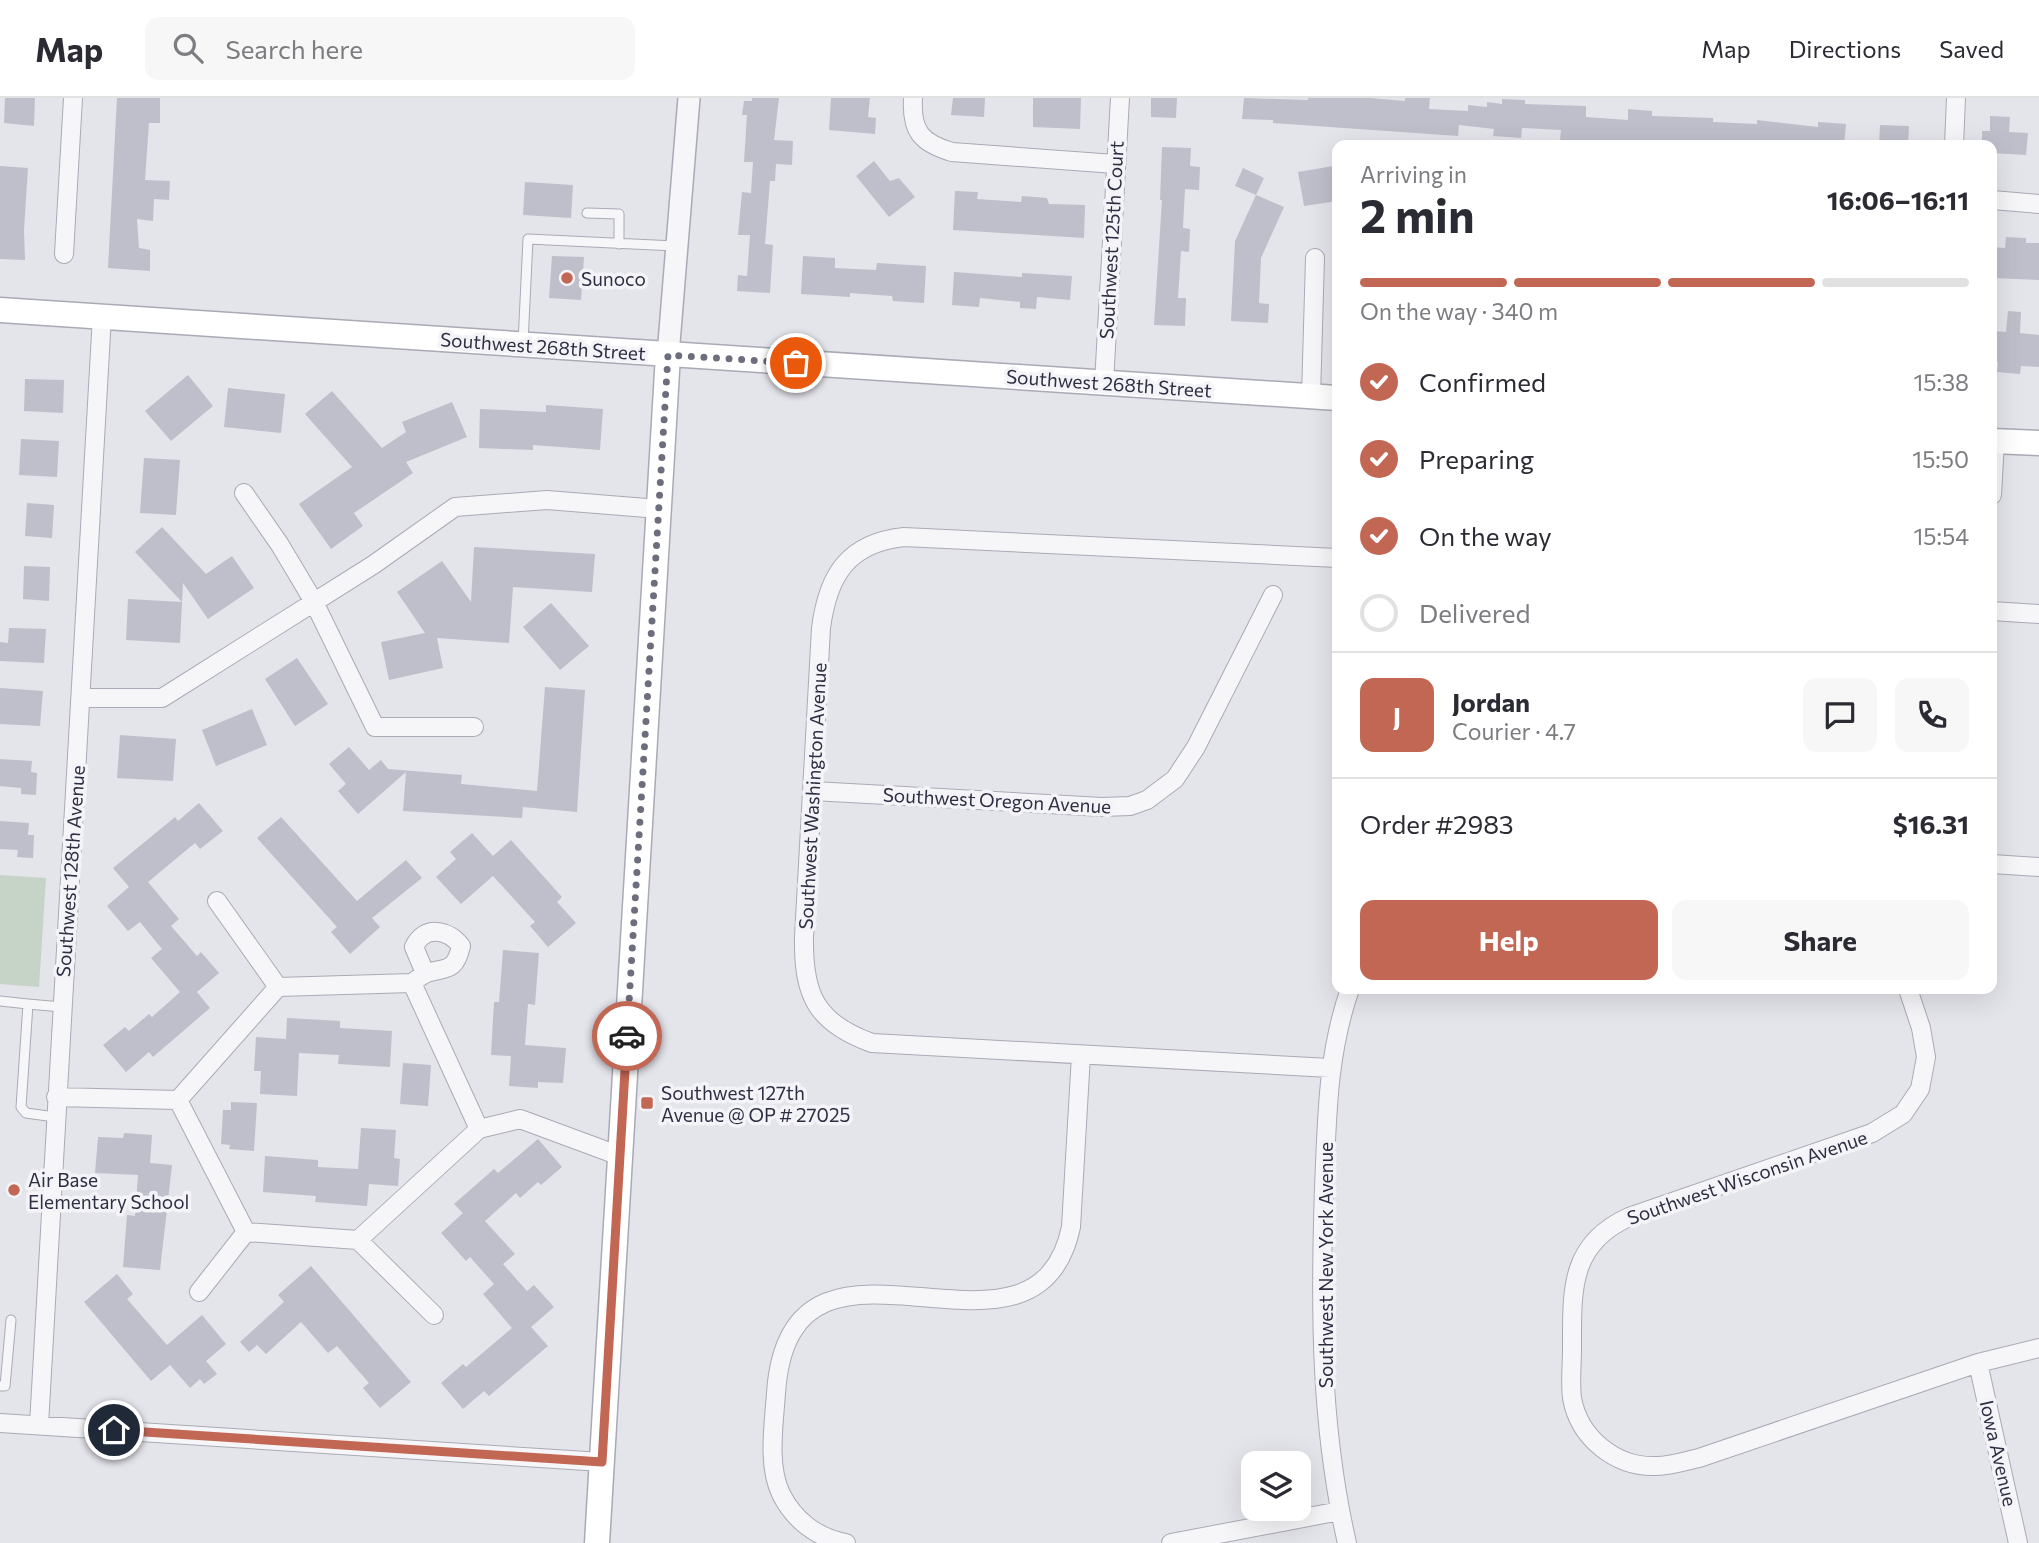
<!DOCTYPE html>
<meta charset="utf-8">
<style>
:root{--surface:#fff;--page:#f7f7f7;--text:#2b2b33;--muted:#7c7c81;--line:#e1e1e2;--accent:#c36755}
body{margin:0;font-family:Commissioner,sans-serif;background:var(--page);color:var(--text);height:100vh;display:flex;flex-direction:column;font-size:26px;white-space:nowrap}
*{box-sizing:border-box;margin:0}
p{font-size:23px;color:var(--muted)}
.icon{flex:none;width:38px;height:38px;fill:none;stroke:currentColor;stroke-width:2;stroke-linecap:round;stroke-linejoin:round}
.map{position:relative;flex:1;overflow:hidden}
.side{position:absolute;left:1332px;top:42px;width:665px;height:854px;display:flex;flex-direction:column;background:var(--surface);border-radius:14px;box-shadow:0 7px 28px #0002}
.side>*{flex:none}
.fabs{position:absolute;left:1241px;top:1353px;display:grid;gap:14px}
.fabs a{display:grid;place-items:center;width:70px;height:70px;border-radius:14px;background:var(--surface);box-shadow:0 7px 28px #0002;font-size:35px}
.pin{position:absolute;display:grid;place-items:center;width:60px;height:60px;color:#fff;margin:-30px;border:4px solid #fff;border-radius:50%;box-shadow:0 2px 7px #0007}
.courier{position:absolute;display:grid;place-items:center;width:70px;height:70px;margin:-35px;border:5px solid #c36755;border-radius:50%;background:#fff;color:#222;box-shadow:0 2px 9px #0007}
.headline em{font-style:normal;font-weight:700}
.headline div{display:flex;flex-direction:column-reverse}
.headline{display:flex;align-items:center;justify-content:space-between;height:119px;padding:0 28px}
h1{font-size:46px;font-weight:700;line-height:52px}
.bar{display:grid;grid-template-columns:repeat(4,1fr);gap:10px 7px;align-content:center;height:84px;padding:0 28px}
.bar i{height:9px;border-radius:5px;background:var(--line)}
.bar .selected{background:var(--accent)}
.bar p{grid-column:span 4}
.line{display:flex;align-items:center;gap:18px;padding:0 28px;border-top:2px solid var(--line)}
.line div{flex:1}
.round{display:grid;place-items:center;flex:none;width:74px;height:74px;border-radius:14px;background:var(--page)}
ol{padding:0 28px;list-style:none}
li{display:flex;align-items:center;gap:21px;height:77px}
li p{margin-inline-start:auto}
li .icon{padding:7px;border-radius:50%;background:var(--accent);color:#fff;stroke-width:4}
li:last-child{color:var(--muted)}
li i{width:38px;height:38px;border:4px solid var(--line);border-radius:50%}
.action{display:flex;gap:14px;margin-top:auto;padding:14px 28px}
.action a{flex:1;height:80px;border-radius:14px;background:var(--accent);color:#fff;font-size:28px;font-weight:700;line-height:80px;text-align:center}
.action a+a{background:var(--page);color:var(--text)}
header{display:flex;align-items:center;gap:42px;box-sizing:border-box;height:98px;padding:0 35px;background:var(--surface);border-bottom:2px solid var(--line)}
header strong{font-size:33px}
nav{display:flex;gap:38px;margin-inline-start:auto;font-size:24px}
.search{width:490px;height:63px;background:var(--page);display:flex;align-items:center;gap:18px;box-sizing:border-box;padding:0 24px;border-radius:14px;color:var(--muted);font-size:26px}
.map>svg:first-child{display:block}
.green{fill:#c6d4c7}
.building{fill:#bebfca}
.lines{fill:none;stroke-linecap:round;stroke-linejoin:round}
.service-casing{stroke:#a9aab5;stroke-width:11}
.minor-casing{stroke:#a9aab5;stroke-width:20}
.tertiary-casing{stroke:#a9aab5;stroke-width:24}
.secondary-casing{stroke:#a9aab5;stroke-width:27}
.service{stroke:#f6f6f9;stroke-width:9}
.minor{stroke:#f6f6f9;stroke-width:18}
.tertiary{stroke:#f6f6f9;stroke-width:21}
.secondary{stroke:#fff;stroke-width:24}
.done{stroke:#6d6e7d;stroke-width:7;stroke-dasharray:0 12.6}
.route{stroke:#c36755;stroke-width:9}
.poi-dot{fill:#c36755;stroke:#f4f4f8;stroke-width:2.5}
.labels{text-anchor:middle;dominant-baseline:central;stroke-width:7;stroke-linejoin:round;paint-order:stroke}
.street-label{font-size:19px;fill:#2d2e42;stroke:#f4f4f8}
.poi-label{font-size:19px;fill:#2d2e42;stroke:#f4f4f8;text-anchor:start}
</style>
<header>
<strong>Map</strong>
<div class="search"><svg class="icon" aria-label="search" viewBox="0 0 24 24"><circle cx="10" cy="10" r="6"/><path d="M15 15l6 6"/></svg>Search here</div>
<nav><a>Map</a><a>Directions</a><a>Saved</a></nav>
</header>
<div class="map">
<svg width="2039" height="1445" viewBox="0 0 2039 1445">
<rect width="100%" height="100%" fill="#e4e4eb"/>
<path class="green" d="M 0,777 L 46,780 L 39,889 L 0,886 Z"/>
<path class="building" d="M 5,0 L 35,0 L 34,28 L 4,25 Z
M 117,0 L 160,0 L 160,25 L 149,25 L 145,82 L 170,83 L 169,102 L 154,101 L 153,123 L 137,121 L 139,150 L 150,152 L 150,173 L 108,170 Z
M 752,0 L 779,0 L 774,42 L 793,43 L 792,67 L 776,66 L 775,83 L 770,83 L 765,146 L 773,147 L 770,195 L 737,193 L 738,177 L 747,178 L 750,137 L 738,137 L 742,94 L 751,95 L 753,64 L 744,64 L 747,17 L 742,17 L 744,3 L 752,3 Z
M 831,0 L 870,0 L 868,19 L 876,20 L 875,36 L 829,32 Z
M 953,0 L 985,0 L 984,19 L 951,17 Z
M 1033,0 L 1081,0 L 1080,31 L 1033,29 Z
M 1151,0 L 1177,0 L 1176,20 L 1151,19 Z
M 1244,0 L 1308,2 L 1308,0 L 1371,0 L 1405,3 L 1405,0 L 1430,0 L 1429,11 L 1468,13 L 1468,7 L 1487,9 L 1487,4 L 1502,6 L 1502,1 L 1525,2 L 1525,6 L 1586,8 L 1586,19 L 1628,22 L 1628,11 L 1652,13 L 1652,18 L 1713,20 L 1713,24 L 1757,26 L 1757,22 L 1818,29 L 1818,24 L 1846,26 L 1844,47 L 1605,47 L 1605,45 L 1560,43 L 1561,32 L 1522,30 L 1521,40 L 1493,38 L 1494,31 L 1459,27 L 1458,38 L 1273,25 L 1273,22 L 1242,21 Z
M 1990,18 L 2010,19 L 2009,34 L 2028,35 L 2026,57 L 1992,55 L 1992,47 L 1982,47 L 1982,33 L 1990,33 Z
M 1880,27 L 1909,28 L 1908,47 L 1879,47 Z
M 1162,49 L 1191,50 L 1190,68 L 1200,69 L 1199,92 L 1185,91 L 1183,130 L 1190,131 L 1189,154 L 1181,153 L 1178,200 L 1186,200 L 1185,228 L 1154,227 L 1162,102 L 1160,102 Z
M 874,63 L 890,83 L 899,80 L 915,99 L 889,119 L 856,78 Z
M 0,68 L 28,70 L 24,132 L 25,162 L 0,161 Z
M 1334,68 L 1337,103 L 1304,108 L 1298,74 Z
M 1243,70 L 1264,80 L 1256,97 L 1235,88 Z
M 525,84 L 573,87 L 571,120 L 523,117 Z
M 955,93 L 978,94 L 977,101 L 1021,104 L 1022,98 L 1047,100 L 1049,106 L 1085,107 L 1084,140 L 953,132 Z
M 1256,97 L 1284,109 L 1261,160 L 1259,205 L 1269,206 L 1268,225 L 1231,223 L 1235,143 Z
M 2006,139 L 2026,140 L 2026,145 L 2039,145 L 2039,182 L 1992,180 L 1992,149 L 2005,150 Z
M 552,158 L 584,159 L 581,202 L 549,200 Z
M 803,158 L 835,160 L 835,170 L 876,172 L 877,165 L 926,168 L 924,205 L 893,203 L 892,198 L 850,195 L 850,199 L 801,196 Z
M 954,174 L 1022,179 L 1022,175 L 1072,178 L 1070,202 L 1037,199 L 1036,211 L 1020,210 L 1020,204 L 980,200 L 979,209 L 952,207 Z
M 2008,213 L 2021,214 L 2020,235 L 2039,237 L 2039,269 L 2021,268 L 2020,276 L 1997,274 L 1998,264 L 1992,264 L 1992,233 L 2006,234 Z
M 188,277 L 213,308 L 171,343 L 145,313 Z
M 25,281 L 64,282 L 63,315 L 24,313 Z
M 228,290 L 285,296 L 281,335 L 224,329 Z
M 332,293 L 382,350 L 406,334 L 402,324 L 452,304 L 467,339 L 406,364 L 413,375 L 354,415 L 363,428 L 331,451 L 299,406 L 352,369 L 305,316 Z
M 546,307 L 603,311 L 600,352 L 533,347 L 533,352 L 479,350 L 480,311 L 546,314 Z
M 21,341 L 59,343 L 57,379 L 19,377 Z
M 144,360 L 180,362 L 176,417 L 140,415 Z
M 27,405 L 54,407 L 52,440 L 25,438 Z
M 162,429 L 206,476 L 232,458 L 254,490 L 208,521 L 183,485 L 180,545 L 126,542 L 128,501 L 182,504 L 135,454 Z
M 474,449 L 595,456 L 592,494 L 513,489 L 509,545 L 437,540 L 443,570 L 389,582 L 381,544 L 425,535 L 397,494 L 442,463 L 471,504 Z
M 24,468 L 50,469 L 49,503 L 23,501 Z
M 551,505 L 589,548 L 560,572 L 523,529 Z
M 9,530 L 46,531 L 44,565 L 0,563 L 0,544 L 8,545 Z
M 297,560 L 328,606 L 295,628 L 265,581 Z
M 545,589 L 585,592 L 577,714 L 523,709 L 522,720 L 403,713 L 406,674 L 358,716 L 338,693 L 346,686 L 329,666 L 349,649 L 369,672 L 381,662 L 388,671 L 462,677 L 461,686 L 537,693 Z
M 0,590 L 43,593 L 40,628 L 0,626 Z
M 252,611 L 267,647 L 216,668 L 202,632 Z
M 120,637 L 176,641 L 173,683 L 117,680 Z
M 0,661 L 32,663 L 31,674 L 37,675 L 36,697 L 21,696 L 21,690 L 0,688 Z
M 199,705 L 223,733 L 200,751 L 195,745 L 148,784 L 179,821 L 171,828 L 197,858 L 201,854 L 219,875 L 197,894 L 210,910 L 153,959 L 149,954 L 126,974 L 103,947 L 125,929 L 129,933 L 149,916 L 152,919 L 180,894 L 151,860 L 162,851 L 140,824 L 128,833 L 107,808 L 129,789 L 113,770 L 175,719 L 178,723 Z
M 281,719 L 357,803 L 406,762 L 422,780 L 372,820 L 380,829 L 350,856 L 331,834 L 337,829 L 257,740 Z
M 0,723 L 29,725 L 28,737 L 34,737 L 33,760 L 17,759 L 18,752 L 0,751 Z
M 472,735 L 493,758 L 511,742 L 562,799 L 557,804 L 576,825 L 548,849 L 530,828 L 535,824 L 493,778 L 461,806 L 436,779 L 456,761 L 450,754 Z
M 503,852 L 539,855 L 535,907 L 528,906 L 525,947 L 566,950 L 563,985 L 538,984 L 538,990 L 509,988 L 511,958 L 491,957 L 494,904 L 499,904 Z
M 287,920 L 340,923 L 340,930 L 392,933 L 390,969 L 338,966 L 339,957 L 299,955 L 297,998 L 260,996 L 261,973 L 254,973 L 256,939 L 286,941 Z
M 403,965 L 431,967 L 428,1008 L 400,1006 Z
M 231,1004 L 257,1005 L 254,1053 L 229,1051 L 230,1047 L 221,1046 L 223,1012 L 231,1012 Z
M 361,1030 L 396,1032 L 394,1060 L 400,1061 L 398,1088 L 369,1086 L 367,1108 L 315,1104 L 316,1098 L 263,1094 L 265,1058 L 318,1062 L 318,1069 L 358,1071 Z
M 124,1035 L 152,1037 L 150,1065 L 172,1067 L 160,1172 L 123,1169 L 127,1117 L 135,1118 L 138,1077 L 95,1075 L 98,1039 L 123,1040 Z
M 538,1041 L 562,1069 L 541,1087 L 538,1084 L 520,1100 L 516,1095 L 485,1123 L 515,1156 L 503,1166 L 527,1193 L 534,1187 L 554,1209 L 531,1229 L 548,1248 L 489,1298 L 484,1293 L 463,1311 L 441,1285 L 463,1266 L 466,1269 L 512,1230 L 483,1196 L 494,1186 L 470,1159 L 466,1163 L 441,1135 L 463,1115 L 454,1106 L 494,1071 L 498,1075 Z
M 311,1168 L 411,1284 L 380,1310 L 363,1290 L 369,1285 L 337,1248 L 328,1255 L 301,1224 L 266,1256 L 257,1247 L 249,1254 L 240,1244 L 284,1204 L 278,1197 Z
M 117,1176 L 133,1196 L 127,1201 L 167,1247 L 202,1217 L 226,1246 L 206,1263 L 217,1276 L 204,1286 L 200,1281 L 190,1290 L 170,1267 L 151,1283 L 84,1204 Z"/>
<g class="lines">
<g class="service-casing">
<path id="service" d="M 587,115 L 619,116 L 619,146
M 523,245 L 528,141 L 675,148
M 0,903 L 28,906 L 21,1009 L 26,1015 L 55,1019
M 28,906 L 62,909
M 0,1288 L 5,1288 L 11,1222"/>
</g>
<g class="minor-casing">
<path id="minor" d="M 913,0 C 911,33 921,45 952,54 L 1115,66
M 1954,47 L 1956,0
M 1992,102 L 2039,106
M 64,156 L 73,0
M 1104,285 L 1120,0
M 1311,299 L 1315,160
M 244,395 L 280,447 L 314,504 L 375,629 L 474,629
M 1992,397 L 1995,343
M 1992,513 L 2039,516
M 81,600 L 162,600 L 373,467 L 455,409 L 547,402 L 659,411
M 813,693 L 1102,709 L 1130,708 L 1147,702 L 1175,681 L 1196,649 L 1273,497
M 1992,766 L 2039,769
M 217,803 L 278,889
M 425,875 L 414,849 C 424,827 448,831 461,848 C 455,874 447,869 427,875 C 422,877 416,882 412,885 L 479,1031
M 1908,891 L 1921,930 L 1926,959 L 1920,991 L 1903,1016 L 1872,1035 L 1629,1119 C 1569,1146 1572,1193 1572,1251 C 1572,1267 1570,1284 1572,1300 C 1579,1340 1616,1370 1657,1368 C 1671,1368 1685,1363 1699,1360 L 1978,1265 L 2039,1250
M 1330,970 L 872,945 C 816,925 803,897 804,839 L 821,530 C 828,477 848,445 904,439 L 1337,460
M 56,999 L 178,1002 L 278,889 L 412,885
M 178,1002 L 246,1134
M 358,1142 L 479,1031 L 520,1021 L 620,1058
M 199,1194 L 246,1134 L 358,1142 L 434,1217
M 1978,1265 L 2018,1445
M 0,1325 L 602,1364
M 39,1327 L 102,218
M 846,1445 C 817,1440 794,1422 781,1396 C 767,1367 774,1326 776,1295 C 790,1088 1035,1300 1071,1129 L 1081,957
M 1171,1445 L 1340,1413
M 1347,1445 C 1320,1328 1320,1210 1324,1090 C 1327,1022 1327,956 1350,891"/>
</g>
<g class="tertiary-casing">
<path id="tertiary" d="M 668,257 L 689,0"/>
</g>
<g class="secondary-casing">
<path id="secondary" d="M 0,212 L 1337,300
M 1992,343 L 2039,345
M 597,1445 L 668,257"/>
</g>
<use href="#service" class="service"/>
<use href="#minor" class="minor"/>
<use href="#tertiary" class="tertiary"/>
<use href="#secondary" class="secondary"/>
</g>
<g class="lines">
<path class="done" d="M 627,938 L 668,257 L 796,265"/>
<path class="route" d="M 114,1332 L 602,1364 L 627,938"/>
</g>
<g class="poi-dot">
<circle cx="567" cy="180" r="7"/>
<rect x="640" y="998" width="14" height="14" rx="3.5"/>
<circle cx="14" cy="1092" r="7"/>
</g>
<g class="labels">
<g class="street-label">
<text transform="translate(1111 142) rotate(-87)">Southwest 125th Court</text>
<text transform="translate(543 248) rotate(4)">Southwest 268th Street</text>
<text transform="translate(1109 285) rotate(4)">Southwest 268th Street</text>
<text transform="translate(812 698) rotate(-87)">Southwest Washington Avenue</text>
<text transform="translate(997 702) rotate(3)">Southwest Oregon Avenue</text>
<text transform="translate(70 773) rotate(-86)">Southwest 128th Avenue</text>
<text transform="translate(1747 1079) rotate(-19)">Southwest Wisconsin Avenue</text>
<text transform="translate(1325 1167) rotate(-90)">Southwest New York Avenue</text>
<text transform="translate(1999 1355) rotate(77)">Iowa Avenue</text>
</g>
<g class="poi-label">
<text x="581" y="180">Sunoco</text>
<text x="661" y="994">Southwest 127th<tspan x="661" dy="22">Avenue @ OP # 27025</tspan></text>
<text x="28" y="1081">Air Base<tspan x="28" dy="22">Elementary School</tspan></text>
</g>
</g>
</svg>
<div class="fabs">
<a><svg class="icon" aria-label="layers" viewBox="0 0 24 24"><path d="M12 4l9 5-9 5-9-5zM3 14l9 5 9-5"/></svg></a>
</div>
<div class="pin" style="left:796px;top:265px;background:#ea580c"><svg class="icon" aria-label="bag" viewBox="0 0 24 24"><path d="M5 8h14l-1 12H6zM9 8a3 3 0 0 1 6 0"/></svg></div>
<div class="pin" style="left:114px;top:1332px;background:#1f2937"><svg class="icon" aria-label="home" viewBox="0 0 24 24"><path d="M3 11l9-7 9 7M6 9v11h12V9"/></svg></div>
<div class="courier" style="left:627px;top:938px"><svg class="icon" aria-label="car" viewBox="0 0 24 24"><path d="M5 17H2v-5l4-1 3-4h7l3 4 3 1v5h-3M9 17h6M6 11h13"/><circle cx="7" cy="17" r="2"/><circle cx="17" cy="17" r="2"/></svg></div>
<section class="side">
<div class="headline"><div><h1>2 min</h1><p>Arriving in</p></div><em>16:06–16:11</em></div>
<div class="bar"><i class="selected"></i><i class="selected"></i><i class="selected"></i><i></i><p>On the way · 340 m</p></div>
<ol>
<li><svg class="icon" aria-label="check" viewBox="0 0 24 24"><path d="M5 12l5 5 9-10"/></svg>Confirmed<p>15:38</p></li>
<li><svg class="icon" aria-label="check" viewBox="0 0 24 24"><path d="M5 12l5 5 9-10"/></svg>Preparing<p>15:50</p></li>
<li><svg class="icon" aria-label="check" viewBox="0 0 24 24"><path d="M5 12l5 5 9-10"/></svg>On the way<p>15:54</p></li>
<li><i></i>Delivered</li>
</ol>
<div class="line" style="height:126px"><b class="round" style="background:var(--accent);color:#fff">J</b><div><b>Jordan</b><p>Courier · 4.7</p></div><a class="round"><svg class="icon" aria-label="chat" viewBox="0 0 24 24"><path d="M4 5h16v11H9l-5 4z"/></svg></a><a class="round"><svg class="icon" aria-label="phone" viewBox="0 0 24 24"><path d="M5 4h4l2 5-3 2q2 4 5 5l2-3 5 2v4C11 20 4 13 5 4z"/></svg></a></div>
<div class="line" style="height:91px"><div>Order #2983</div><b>$16.31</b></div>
<div class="action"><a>Help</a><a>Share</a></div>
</section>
</div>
